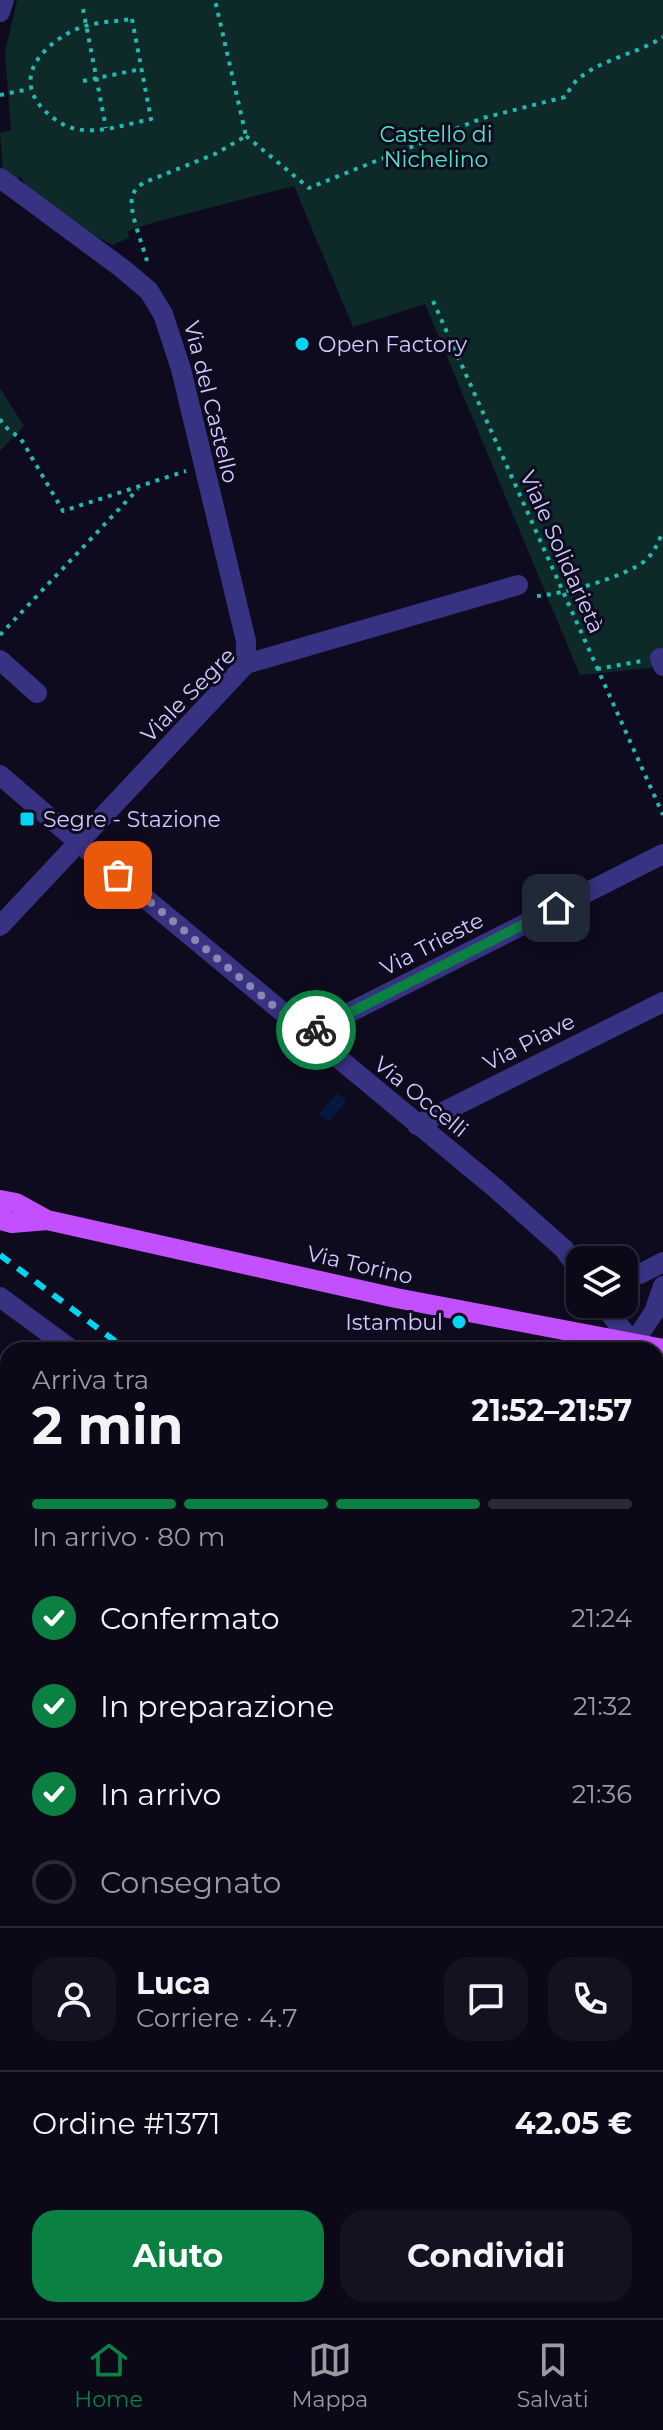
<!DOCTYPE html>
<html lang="it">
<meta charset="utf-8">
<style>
:root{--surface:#0b0817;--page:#141120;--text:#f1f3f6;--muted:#9a9aa1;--line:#2b2936;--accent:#0b8043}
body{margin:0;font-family:Montserrat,sans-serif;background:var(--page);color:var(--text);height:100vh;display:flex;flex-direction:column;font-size:30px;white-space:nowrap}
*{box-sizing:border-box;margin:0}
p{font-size:26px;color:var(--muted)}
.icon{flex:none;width:44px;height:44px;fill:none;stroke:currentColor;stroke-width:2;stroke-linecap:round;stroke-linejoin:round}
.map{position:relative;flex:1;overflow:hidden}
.drawer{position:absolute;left:0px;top:1342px;width:664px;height:976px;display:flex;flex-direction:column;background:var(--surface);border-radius:24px 24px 0 0;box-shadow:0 2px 6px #0004,0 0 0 2px var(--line)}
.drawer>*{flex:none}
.controls{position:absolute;left:566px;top:1246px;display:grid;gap:16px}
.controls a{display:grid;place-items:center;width:72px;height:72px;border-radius:16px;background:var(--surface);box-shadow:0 2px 6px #0004,0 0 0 2px var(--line);font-size:40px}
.pin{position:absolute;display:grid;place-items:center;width:68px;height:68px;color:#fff;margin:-34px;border-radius:16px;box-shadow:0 4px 12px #0006}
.courier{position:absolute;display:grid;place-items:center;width:80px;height:80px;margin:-40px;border:6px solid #0b8043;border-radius:50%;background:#fff;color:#222;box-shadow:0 2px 10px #0007}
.head em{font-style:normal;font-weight:700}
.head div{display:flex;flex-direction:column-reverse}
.head{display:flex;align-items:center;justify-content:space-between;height:136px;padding:0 32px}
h1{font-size:52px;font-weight:700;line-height:60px}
.bar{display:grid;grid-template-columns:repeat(4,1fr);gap:12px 8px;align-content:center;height:96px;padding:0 32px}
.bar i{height:10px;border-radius:6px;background:var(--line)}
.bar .active{background:var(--accent)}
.bar p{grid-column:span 4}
.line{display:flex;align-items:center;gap:20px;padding:0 32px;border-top:2px solid var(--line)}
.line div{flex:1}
.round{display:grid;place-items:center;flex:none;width:84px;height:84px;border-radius:24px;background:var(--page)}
ol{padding:0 32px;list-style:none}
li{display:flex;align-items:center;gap:24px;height:88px}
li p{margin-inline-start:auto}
li .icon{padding:8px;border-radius:50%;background:var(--accent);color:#fff;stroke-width:4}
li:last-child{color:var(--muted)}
li i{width:44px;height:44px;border:4px solid var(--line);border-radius:50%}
.button{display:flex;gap:16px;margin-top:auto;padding:16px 32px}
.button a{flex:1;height:92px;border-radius:24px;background:var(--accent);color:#fff;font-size:32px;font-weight:700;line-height:92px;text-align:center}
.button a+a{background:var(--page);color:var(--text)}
.tab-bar{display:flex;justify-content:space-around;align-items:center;height:112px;border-top:2px solid var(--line);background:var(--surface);font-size:22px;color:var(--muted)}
.tab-bar a{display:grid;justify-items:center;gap:4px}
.tab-bar .active{color:var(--accent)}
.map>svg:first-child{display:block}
.green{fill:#0d2a29}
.water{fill:#05183e}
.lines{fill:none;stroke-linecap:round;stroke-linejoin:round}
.path{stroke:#24b8b3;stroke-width:4;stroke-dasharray:4 6;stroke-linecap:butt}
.minor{stroke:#373282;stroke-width:20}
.major{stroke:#c250ff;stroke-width:20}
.rail{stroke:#00d5f4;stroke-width:6;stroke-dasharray:12 10;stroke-linecap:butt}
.done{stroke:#8d86b1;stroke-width:8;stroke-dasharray:0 14.4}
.route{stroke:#0b8043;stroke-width:10}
.poi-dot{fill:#00d5f4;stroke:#0f0b1f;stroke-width:3}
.labels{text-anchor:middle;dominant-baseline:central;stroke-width:6;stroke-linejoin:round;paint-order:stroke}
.park-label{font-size:22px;fill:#4ce8c5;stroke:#0f0b1f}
.poi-label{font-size:22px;fill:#d1c9ff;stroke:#0f0b1f;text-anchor:start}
.street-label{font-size:22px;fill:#d1c9ff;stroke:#0f0b1f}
</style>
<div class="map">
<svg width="663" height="2318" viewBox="0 0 663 2318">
<rect width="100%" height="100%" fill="#0f0b1f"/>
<path class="green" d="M 17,0 L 663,0 L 663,664 L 650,668 L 580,675 L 425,304 L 353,327 L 294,186 L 155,222 L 128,231 L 129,238 L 112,245 L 37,204 L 21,177 L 15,180 L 3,170 L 0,133 L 11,130 L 5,52 Z
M 0,388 L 24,426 L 0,451 Z"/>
<path class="water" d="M 337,1093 L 347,1101 L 329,1122 L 319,1114 Z"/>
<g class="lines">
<path class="path" d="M 83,9 L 106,128
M 132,19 L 151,119 C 127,124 97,135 72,128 C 61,125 50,116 42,108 C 14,76 42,47 72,31 C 90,22 112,22 132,19 Z
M 83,81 L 141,69
M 0,95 L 30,89
M 246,136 L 309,188 L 483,118 L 565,97 C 568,92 572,85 576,81 C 598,60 637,54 663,37
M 147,261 C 143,246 129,212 132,198 C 133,191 138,187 143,183 L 215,154 L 246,136 L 215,0
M 433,301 L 663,815
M 0,419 L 3,425 L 21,439 L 63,511 L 186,471
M 537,596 C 563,594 627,577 647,559 C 655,551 658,542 663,532
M 0,635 L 138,489
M 597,669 L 642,661
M 0,2125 L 8,2122"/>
<path class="minor" d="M 0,12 L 4,0
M 0,178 L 123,269 L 149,291 L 163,314 L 181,369 L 246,641 L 246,664
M 660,658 L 663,666
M 0,660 L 37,693
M 0,775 L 99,860 L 494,1187 L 564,1249 L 580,1272
M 0,926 L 246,664 L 518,585
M 307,1034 L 663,854
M 417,1125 L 663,1002
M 624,1276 L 640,1274 L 663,1262
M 0,1297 L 72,1350
M 603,1304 L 633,1344
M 633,1344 L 654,1312 L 663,1286
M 656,1402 L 663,1411
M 0,1680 L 8,1676
M 656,1785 L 663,1790"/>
<path class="major" d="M 0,1200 L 16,1203 L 47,1220
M 0,1220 L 12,1223 L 47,1220 L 396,1298 L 663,1349"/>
<path class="rail" d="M 0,1255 L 127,1350
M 656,1743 L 663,1748"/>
</g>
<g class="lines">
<path class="done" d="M 118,875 L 307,1034 L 316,1030"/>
<path class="route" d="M 316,1030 L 556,908"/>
</g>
<g class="poi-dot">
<circle cx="302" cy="344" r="8"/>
<rect x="19" y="811" width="16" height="16" rx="4"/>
<circle cx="459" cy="1322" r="8"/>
</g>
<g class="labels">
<g class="park-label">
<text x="436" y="134">Castello di<tspan x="436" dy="25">Nichelino</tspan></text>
</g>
<g class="poi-label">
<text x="318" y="344">Open Factory</text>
<text x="43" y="819">Segre - Stazione</text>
<text x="443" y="1322" text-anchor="end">Istambul</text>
</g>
<g class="street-label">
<text transform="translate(211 402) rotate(76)">Via del Castello</text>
<text transform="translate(562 552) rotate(66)">Viale Solidarietà</text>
<text transform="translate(188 695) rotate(-45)">Viale Segre</text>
<text transform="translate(432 944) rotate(-27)">Via Trieste</text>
<text transform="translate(529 1042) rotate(-27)">Via Piave</text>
<text transform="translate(421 1097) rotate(39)">Via Occelli</text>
<text transform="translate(360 1265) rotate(13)">Via Torino</text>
</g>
</g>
</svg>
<div class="controls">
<a><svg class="icon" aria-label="layers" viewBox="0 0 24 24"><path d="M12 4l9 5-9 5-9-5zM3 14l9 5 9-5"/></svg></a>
</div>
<div class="pin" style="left:118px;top:875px;background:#ea580c"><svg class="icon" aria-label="bag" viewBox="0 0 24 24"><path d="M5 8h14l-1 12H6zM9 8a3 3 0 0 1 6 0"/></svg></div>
<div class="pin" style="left:556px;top:908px;background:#1f2937"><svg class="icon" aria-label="home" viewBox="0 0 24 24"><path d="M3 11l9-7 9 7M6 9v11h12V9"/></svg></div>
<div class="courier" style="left:316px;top:1030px"><svg class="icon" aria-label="bike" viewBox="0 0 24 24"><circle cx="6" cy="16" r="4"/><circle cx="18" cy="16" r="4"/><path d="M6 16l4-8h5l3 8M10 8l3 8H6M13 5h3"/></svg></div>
<section class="drawer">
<div class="head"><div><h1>2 min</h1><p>Arriva tra</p></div><em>21:52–21:57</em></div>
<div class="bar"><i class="active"></i><i class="active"></i><i class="active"></i><i></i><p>In arrivo · 80 m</p></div>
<ol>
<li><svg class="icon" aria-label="check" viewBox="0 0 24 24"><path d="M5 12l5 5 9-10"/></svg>Confermato<p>21:24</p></li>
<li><svg class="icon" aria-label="check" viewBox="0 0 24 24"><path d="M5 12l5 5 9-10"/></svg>In preparazione<p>21:32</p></li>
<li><svg class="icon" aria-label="check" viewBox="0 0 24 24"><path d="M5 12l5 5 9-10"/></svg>In arrivo<p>21:36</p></li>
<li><i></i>Consegnato</li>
</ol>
<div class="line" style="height:144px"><a class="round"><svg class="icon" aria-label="person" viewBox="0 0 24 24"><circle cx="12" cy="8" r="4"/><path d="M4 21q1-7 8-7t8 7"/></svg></a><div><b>Luca</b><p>Corriere · 4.7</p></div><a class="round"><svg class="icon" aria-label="chat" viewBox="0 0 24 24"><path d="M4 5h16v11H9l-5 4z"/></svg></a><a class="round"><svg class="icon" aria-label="phone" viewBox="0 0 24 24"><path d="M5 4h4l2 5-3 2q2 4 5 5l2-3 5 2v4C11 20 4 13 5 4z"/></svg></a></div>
<div class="line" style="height:104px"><div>Ordine #1371</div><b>42.05 €</b></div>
<div class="button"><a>Aiuto</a><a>Condividi</a></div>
</section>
</div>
<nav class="tab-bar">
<a class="active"><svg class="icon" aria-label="home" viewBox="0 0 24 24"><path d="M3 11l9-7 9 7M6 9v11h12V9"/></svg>Home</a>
<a><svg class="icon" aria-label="map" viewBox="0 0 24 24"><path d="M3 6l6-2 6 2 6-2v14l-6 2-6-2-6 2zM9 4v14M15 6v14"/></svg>Mappa</a>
<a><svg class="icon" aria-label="saved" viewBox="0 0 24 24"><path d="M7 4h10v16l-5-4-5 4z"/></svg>Salvati</a>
</nav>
